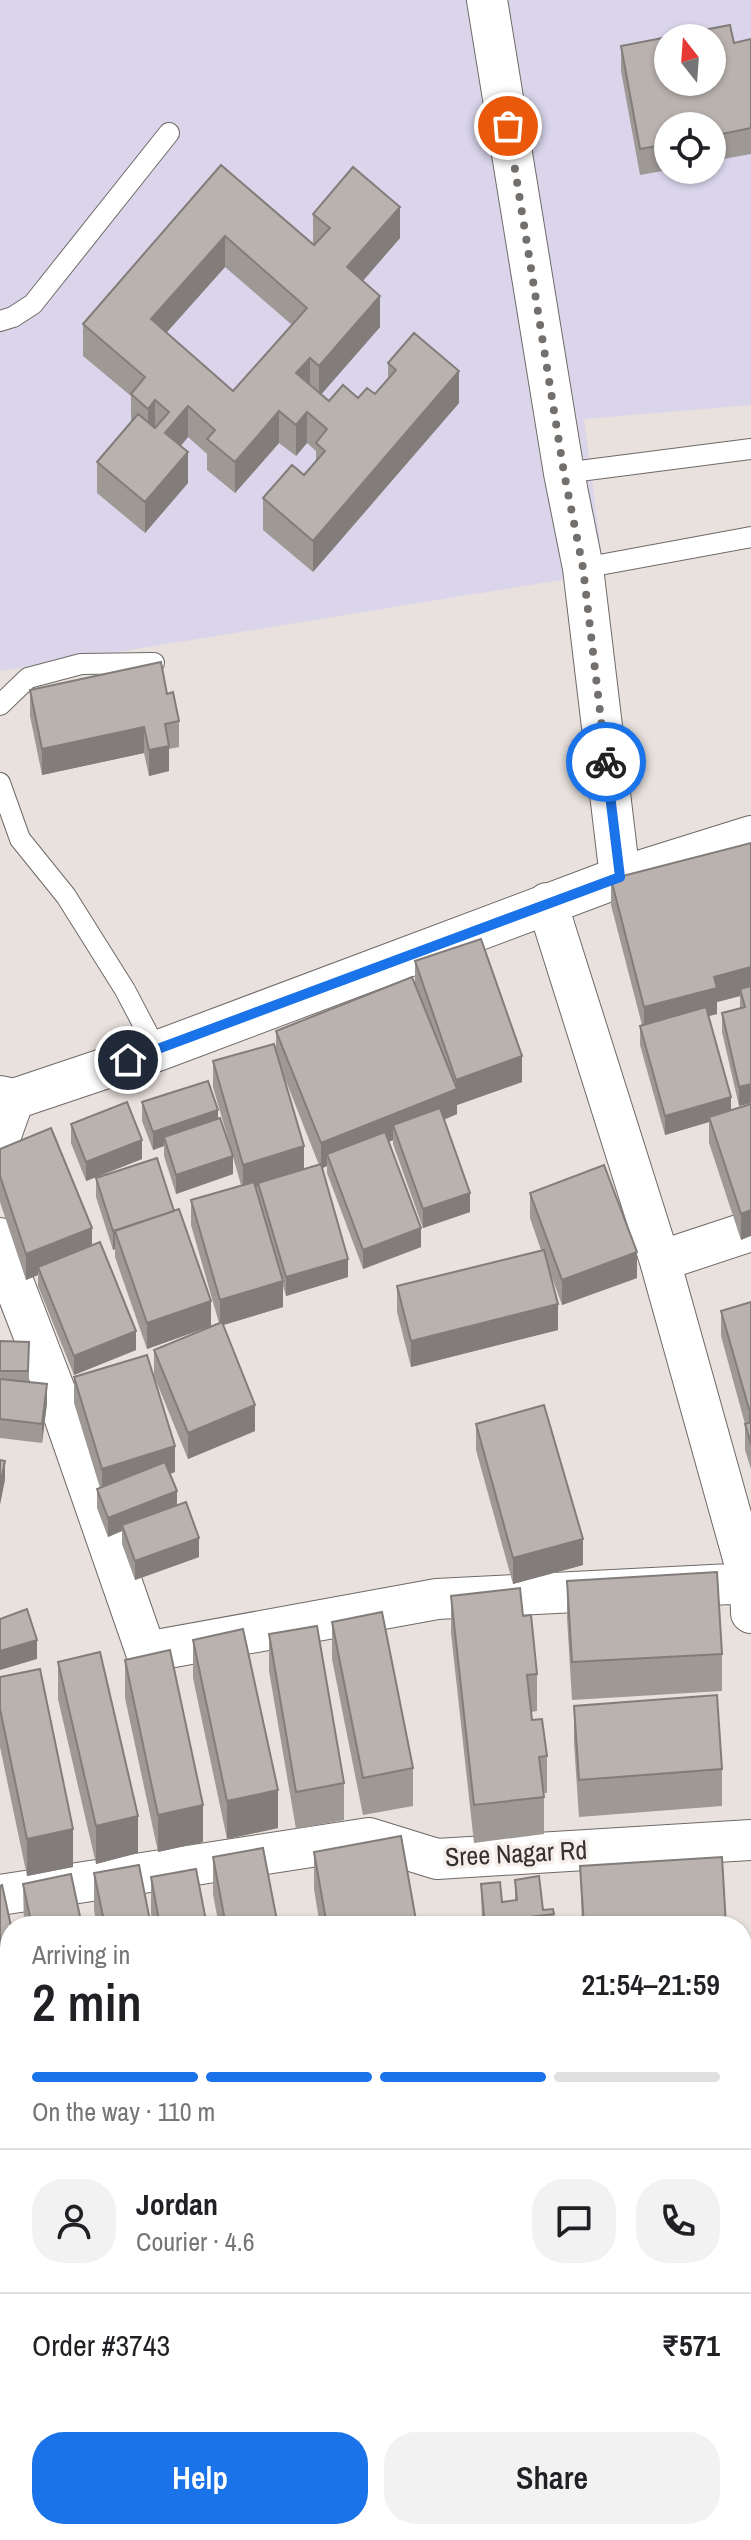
<!DOCTYPE html>
<meta charset="utf-8">
<style>
:root{--surface:#fff;--page:#f2f2f2;--text:#202124;--muted:#757577;--line:#e0e0e0;--accent:#1a73e8}
body{margin:0;font-family:"Archivo Narrow",sans-serif;background:var(--page);color:var(--text);height:100vh;display:flex;flex-direction:column;font-size:30px;white-space:nowrap}
*{box-sizing:border-box;margin:0}
p{font-size:26px;color:var(--muted)}
.icon{flex:none;width:44px;height:44px;fill:none;stroke:currentColor;stroke-width:2;stroke-linecap:round;stroke-linejoin:round}
.map{position:relative;flex:1;overflow:hidden}
.details{position:absolute;left:0px;top:1916px;width:752px;height:624px;display:flex;flex-direction:column;background:var(--surface);border-radius:32px 32px 0 0;box-shadow:0 2px 6px #0004}
.details>*{flex:none}
.needle{width:52px;rotate:343deg}
.tools{position:absolute;left:654px;top:24px;display:grid;gap:16px}
.tools a{display:grid;place-items:center;width:72px;height:72px;border-radius:50%;background:var(--surface);box-shadow:0 2px 6px #0004;font-size:40px}
.pin{position:absolute;display:grid;place-items:center;width:68px;height:68px;color:#fff;margin:-34px;border:4px solid #fff;border-radius:50%;box-shadow:0 2px 8px #0007}
.courier{position:absolute;display:grid;place-items:center;width:80px;height:80px;margin:-40px;border:6px solid #1a73e8;border-radius:50%;background:#fff;color:#222;box-shadow:0 2px 10px #0007}
.summary em{font-style:normal;font-weight:600}
.summary div{display:flex;flex-direction:column-reverse}
.summary{display:flex;align-items:center;justify-content:space-between;height:136px;padding:0 32px}
h1{font-size:52px;font-weight:600;line-height:60px}
.bar{display:grid;grid-template-columns:repeat(4,1fr);gap:12px 8px;align-content:center;height:96px;padding:0 32px}
.bar i{height:10px;border-radius:6px;background:var(--line)}
.bar .selected{background:var(--accent)}
.bar p{grid-column:span 4}
.line{display:flex;align-items:center;gap:20px;padding:0 32px;border-top:2px solid var(--line)}
.line div{flex:1}
.round{display:grid;place-items:center;flex:none;width:84px;height:84px;border-radius:32px;background:var(--page)}
.primary-button{display:flex;gap:16px;margin-top:auto;padding:16px 32px}
.primary-button a{flex:1;height:92px;border-radius:32px;background:var(--accent);color:#fff;font-size:32px;font-weight:600;line-height:92px;text-align:center}
.primary-button a+a{background:var(--page);color:var(--text)}
.map>svg:first-child{display:block}
.industrial{fill:#dad5eb;fill-rule:evenodd}
.lines{fill:none;stroke-linecap:round;stroke-linejoin:round}
.lane-casing{stroke:#6f6966;stroke-width:22}
.street-casing{stroke:#6f6966;stroke-width:42}
.lane{stroke:#fff;stroke-width:20}
.street{stroke:#fff;stroke-width:40}
.wall{fill:#9f9996;fill-rule:evenodd}
.shaded-wall{fill:#827d7a}
.building{fill:#b9b2ae;stroke:#827d7a;stroke-width:2;fill-rule:evenodd}
.done{stroke:#736f6d;stroke-width:8;stroke-dasharray:0 14.4}
.route{stroke:#1a73e8;stroke-width:10}
.labels{text-anchor:middle;dominant-baseline:central;stroke-width:7;stroke-linejoin:round;paint-order:stroke}
.street-label{font-size:26px;fill:#343130;stroke:#f6eeea}
</style>
<div class="map">
<svg width="751" height="2540" viewBox="0 0 751 2540">
<rect width="100%" height="100%" fill="#e8e1dd"/>
<path class="industrial" d="M 0,0 L 751,0 L 751,405 L 584,419 L 604,573 L 0,671 ZM 668,38 L 712,38 L 712,82 L 668,82 ZM 668,126 L 712,126 L 712,170 L 668,170 Z"/>
<g class="lines">
<g class="lane-casing">
<path id="lane" d="M 0,321 L 13,317 L 33,304 L 169,133
M 564,473 L 751,449
M 583,568 L 751,537
M 0,705 L 28,678 L 81,664 L 154,663
M 0,783 L 20,839 L 66,896 L 125,990 L 157,1051"/>
</g>
<g class="street-casing">
<path id="street" d="M 487,0 L 564,473 L 583,568 L 620,877
M 547,903 L 660,1261 L 750,1583 L 751,1613
M 0,1096 L 14,1099 L 157,1051 L 620,877 L 751,836
M 0,1138 L 14,1099
M 0,1238 L 4,1258 L 57,1396 L 146,1652 L 437,1599 L 751,1583
M 660,1261 L 751,1231
M 0,1895 L 369,1838 L 437,1859 L 751,1840
M 0,2317 L 10,2321
M 742,2328 L 751,2331
M 742,2385 L 751,2364
M 556,2530 L 582,2540
M 674,2540 L 678,2530"/>
</g>
<use href="#lane" class="lane"/>
<use href="#street" class="street"/>
</g>
<path class="wall" d="M 751,39 L 751,154 L 712,161 L 712,126 L 668,126 L 668,170 L 640,175 L 621,71 L 621,46 L 734,43 Z
M 221,165 L 313,244 L 313,214 L 400,238 L 363,281 L 380,327 L 321,394 L 329,401 L 358,398 L 375,394 L 388,378 L 388,363 L 459,403 L 313,572 L 263,530 L 263,498 L 304,475 L 316,462 L 316,451 L 307,443 L 296,456 L 279,443 L 235,493 L 207,470 L 207,454 L 188,437 L 181,446 L 188,483 L 145,533 L 97,493 L 97,462 L 131,423 L 131,396 L 83,356 L 83,324 ZM 225,267 L 292,325 L 233,391 L 166,333 Z
M 30,690 L 167,694 L 179,721 L 179,747 L 169,749 L 169,771 L 149,776 L 144,753 L 42,775 L 30,716 Z
M 751,843 L 751,1103 L 739,1106 L 722,1032 L 722,1013 L 740,1008 L 740,996 L 717,1002 L 717,1014 L 708,1016 L 731,1110 L 751,1104 L 741,1240 L 709,1143 L 709,1122 L 665,1135 L 640,1045 L 640,1026 L 642,1025 L 611,905 L 611,879 Z
M 415,961 L 522,1082 L 457,1105 L 457,1114 L 444,1120 L 470,1212 L 423,1228 L 393,1144 L 393,1140 L 389,1142 L 421,1247 L 363,1269 L 327,1173 L 327,1166 L 322,1168 L 348,1277 L 286,1296 L 283,1286 L 283,1307 L 223,1325 L 255,1431 L 188,1459 L 154,1376 L 154,1350 L 219,1323 L 191,1225 L 191,1200 L 241,1185 L 233,1157 L 233,1174 L 176,1194 L 164,1156 L 164,1146 L 153,1150 L 142,1121 L 142,1102 L 218,1119 L 231,1149 L 213,1087 L 213,1061 L 276,1049 L 276,1031 L 415,985 ZM 284,1076 L 319,1165 L 304,1169 Z
M 71,1124 L 142,1159 L 86,1181 L 71,1143 Z
M 0,1149 L 92,1246 L 136,1350 L 74,1375 L 38,1286 L 38,1275 L 26,1280 L 0,1202 Z
M 96,1178 L 174,1211 L 211,1326 L 147,1349 L 115,1257 L 115,1249 L 113,1250 L 96,1197 Z
M 530,1193 L 637,1278 L 562,1305 L 550,1272 L 558,1330 L 411,1367 L 397,1312 L 397,1286 L 541,1250 L 530,1218 Z
M 751,1302 L 751,1469 L 745,1450 L 745,1424 L 721,1336 L 721,1311 Z
M 0,1341 L 29,1342 L 29,1382 L 47,1403 L 42,1443 L 0,1438 Z
M 74,1377 L 175,1472 L 170,1474 L 177,1505 L 199,1557 L 135,1580 L 122,1544 L 122,1531 L 108,1537 L 97,1508 L 97,1489 L 100,1488 L 74,1403 Z
M 476,1424 L 583,1565 L 513,1584 L 476,1450 Z
M 567,1581 L 722,1654 L 722,1691 L 572,1700 L 567,1618 Z
M 451,1596 L 523,1616 L 537,1674 L 537,1711 L 531,1712 L 532,1720 L 547,1756 L 547,1793 L 544,1793 L 544,1834 L 474,1843 L 451,1633 Z
M 332,1622 L 413,1768 L 413,1806 L 363,1815 L 332,1659 Z
M 269,1634 L 344,1783 L 344,1820 L 296,1829 L 269,1671 Z
M 193,1640 L 278,1828 L 227,1839 L 193,1678 Z
M 125,1660 L 203,1842 L 158,1852 L 125,1698 Z
M 58,1662 L 138,1853 L 96,1864 L 58,1699 Z
M 0,1677 L 73,1867 L 27,1876 L 0,1747 Z
M 574,1706 L 722,1769 L 722,1806 L 579,1817 L 574,1743 Z
M 314,1852 L 417,1926 L 320,1926 L 314,1889 Z
M 213,1857 L 278,1926 L 219,1926 L 213,1894 Z
M 580,1866 L 726,1926 L 582,1926 Z
M 94,1873 L 151,1926 L 97,1926 L 94,1910 Z
M 151,1877 L 207,1926 L 153,1926 L 151,1914 Z
M 515,1880 L 543,1910 L 554,1914 L 554,1926 L 482,1926 L 481,1884 L 502,1902 L 515,1900 Z
M 23,1884 L 82,1926 L 24,1926 Z
M 751,2043 L 751,2203 L 747,2208 L 747,2239 L 742,2247 L 742,2057 Z
M 132,2530 L 155,2530 L 151,2538 Z
M 180,2530 L 233,2530 L 230,2540 L 181,2540 L 180,2539 Z
M 242,2530 L 296,2530 L 293,2540 L 241,2540 Z"/>
<path class="shaded-wall" d="M 400,207 L 400,238 L 347,299 L 347,267 Z
M 225,236 L 225,267 L 151,350 L 151,319 Z
M 380,296 L 380,327 L 319,397 L 319,366 Z
M 310,358 L 310,389 L 296,373 Z
M 459,371 L 459,403 L 313,572 L 313,541 Z
M 155,400 L 155,432 L 148,440 L 148,409 Z
M 188,406 L 188,437 L 165,464 L 165,433 Z
M 279,411 L 279,443 L 235,493 L 235,462 Z
M 307,412 L 307,443 L 296,456 L 296,425 Z
M 188,452 L 188,483 L 145,533 L 145,502 Z
M 144,727 L 144,753 L 42,775 L 42,749 Z
M 169,746 L 169,771 L 149,776 L 149,750 Z
M 751,967 L 751,993 L 740,989 L 740,996 L 717,1002 L 717,1014 L 644,1033 L 644,1007 L 714,977 Z
M 522,1056 L 522,1082 L 457,1105 L 457,1114 L 398,1138 L 393,1125 L 393,1140 L 331,1165 L 327,1154 L 327,1166 L 321,1169 L 321,1143 L 456,1089 L 456,1080 Z
M 751,1084 L 751,1103 L 739,1106 L 739,1087 Z
M 731,1097 L 731,1116 L 709,1117 L 709,1122 L 665,1135 L 665,1116 Z
M 218,1110 L 218,1128 L 164,1137 L 164,1146 L 153,1150 L 153,1132 Z
M 142,1140 L 142,1159 L 86,1181 L 86,1162 Z
M 304,1146 L 304,1172 L 258,1183 L 258,1186 L 243,1190 L 243,1165 Z
M 233,1156 L 233,1174 L 176,1194 L 176,1175 Z
M 470,1193 L 470,1212 L 423,1228 L 423,1209 Z
M 751,1210 L 751,1236 L 741,1240 L 741,1214 Z
M 92,1228 L 92,1254 L 38,1267 L 38,1275 L 26,1280 L 26,1254 Z
M 421,1228 L 421,1247 L 363,1269 L 363,1250 Z
M 113,1231 L 115,1231 L 115,1249 L 113,1250 Z
M 637,1252 L 637,1278 L 562,1305 L 562,1280 Z
M 348,1259 L 348,1277 L 286,1296 L 286,1277 Z
M 283,1281 L 283,1307 L 220,1326 L 220,1300 Z
M 211,1301 L 211,1326 L 147,1349 L 147,1323 Z
M 558,1304 L 558,1330 L 411,1367 L 411,1341 Z
M 136,1331 L 136,1350 L 74,1375 L 74,1356 Z
M 47,1384 L 47,1403 L 42,1443 L 42,1424 Z
M 255,1405 L 255,1431 L 188,1459 L 188,1433 Z
M 749,1409 L 751,1409 L 751,1434 L 749,1435 Z
M 175,1446 L 175,1472 L 102,1495 L 102,1469 Z
M 5,1461 L 5,1480 L 0,1505 L 0,1486 Z
M 177,1491 L 177,1509 L 122,1525 L 122,1531 L 108,1537 L 108,1518 Z
M 199,1538 L 199,1557 L 135,1580 L 135,1561 Z
M 583,1539 L 583,1565 L 513,1584 L 513,1558 Z
M 37,1640 L 37,1659 L 0,1670 L 0,1651 Z
M 278,1790 L 278,1828 L 227,1839 L 227,1801 Z
M 203,1805 L 203,1842 L 158,1852 L 158,1815 Z
M 138,1816 L 138,1853 L 96,1864 L 96,1826 Z
M 73,1829 L 73,1867 L 27,1876 L 27,1839 Z
M 10,2047 L 10,2084 L 0,2087 L 0,2049 Z
M 10,2124 L 10,2143 L 6,2144 L 6,2157 L 0,2158 L 0,2140 L 3,2126 Z
M 751,2166 L 751,2203 L 747,2208 L 747,2239 L 742,2247 L 742,2210 L 746,2203 L 746,2172 Z
M 10,2204 L 10,2223 L 0,2225 L 0,2207 Z
M 227,2530 L 233,2530 L 230,2540 L 225,2540 Z
M 290,2530 L 296,2530 L 293,2540 L 287,2540 Z
M 368,2530 L 375,2530 L 372,2540 L 365,2540 Z
M 433,2530 L 434,2530 L 434,2540 L 429,2540 Z"/>
<path class="building" d="M 730,25 L 734,43 L 751,39 L 751,128 L 712,136 L 712,126 L 668,126 L 668,144 L 640,149 L 621,46 ZM 668,38 L 712,38 L 712,82 L 668,82 Z
M 221,165 L 314,245 L 330,228 L 313,214 L 353,167 L 400,207 L 347,267 L 380,296 L 319,366 L 310,358 L 296,373 L 329,401 L 343,385 L 358,398 L 367,388 L 375,394 L 396,370 L 388,363 L 414,333 L 459,371 L 313,541 L 263,498 L 292,465 L 304,475 L 325,451 L 316,443 L 327,429 L 307,412 L 296,425 L 279,411 L 235,462 L 207,439 L 215,430 L 188,406 L 165,433 L 188,452 L 145,502 L 97,462 L 138,414 L 155,428 L 169,412 L 155,400 L 148,409 L 131,394 L 145,377 L 83,324 ZM 225,236 L 307,308 L 233,391 L 151,319 Z
M 161,662 L 167,694 L 173,692 L 179,721 L 165,724 L 169,746 L 149,750 L 144,727 L 42,749 L 30,690 Z
M 751,843 L 751,967 L 714,977 L 717,988 L 644,1007 L 611,879 Z
M 481,939 L 522,1056 L 456,1080 L 415,961 Z
M 412,977 L 457,1089 L 321,1143 L 276,1031 Z
M 751,986 L 751,1084 L 739,1087 L 722,1013 L 745,1007 L 740,989 Z
M 706,1007 L 731,1097 L 665,1116 L 640,1026 Z
M 274,1044 L 304,1146 L 243,1165 L 213,1061 Z
M 208,1081 L 218,1110 L 153,1132 L 142,1102 Z
M 127,1102 L 142,1140 L 86,1162 L 71,1124 Z
M 751,1104 L 751,1210 L 741,1214 L 709,1117 Z
M 440,1108 L 470,1193 L 423,1209 L 393,1125 Z
M 220,1118 L 233,1156 L 176,1175 L 164,1137 Z
M 51,1128 L 92,1228 L 26,1254 L 0,1176 L 0,1149 Z
M 385,1132 L 421,1228 L 363,1250 L 327,1154 Z
M 157,1158 L 174,1211 L 113,1231 L 96,1178 Z
M 321,1164 L 348,1259 L 286,1277 L 258,1183 Z
M 604,1165 L 637,1252 L 562,1280 L 530,1193 Z
M 254,1182 L 283,1281 L 220,1300 L 191,1200 Z
M 179,1209 L 211,1301 L 147,1323 L 115,1231 Z
M 100,1242 L 136,1331 L 74,1356 L 38,1267 Z
M 544,1250 L 558,1304 L 411,1341 L 397,1286 Z
M 751,1302 L 751,1409 L 749,1409 L 721,1311 Z
M 222,1322 L 255,1405 L 188,1433 L 154,1350 Z
M 0,1341 L 29,1342 L 28,1371 L 0,1371 Z
M 147,1355 L 175,1446 L 102,1469 L 74,1377 Z
M 0,1379 L 47,1384 L 42,1424 L 0,1419 Z
M 544,1405 L 583,1539 L 513,1558 L 476,1424 Z
M 751,1422 L 751,1444 L 745,1424 Z
M 0,1460 L 5,1461 L 0,1486 Z
M 165,1462 L 177,1491 L 108,1518 L 97,1489 Z
M 186,1502 L 199,1538 L 135,1561 L 122,1525 Z
M 717,1572 L 722,1654 L 572,1662 L 567,1581 Z
M 520,1588 L 523,1616 L 531,1615 L 537,1674 L 527,1675 L 532,1720 L 542,1719 L 547,1756 L 539,1757 L 544,1797 L 474,1805 L 451,1596 Z
M 27,1609 L 37,1640 L 0,1651 L 0,1619 Z
M 382,1612 L 413,1768 L 363,1778 L 332,1622 Z
M 317,1626 L 344,1783 L 296,1792 L 269,1634 Z
M 243,1629 L 278,1790 L 227,1801 L 193,1640 Z
M 170,1650 L 203,1805 L 158,1815 L 125,1660 Z
M 100,1652 L 138,1816 L 96,1826 L 58,1662 Z
M 40,1669 L 73,1829 L 27,1839 L 0,1709 L 0,1677 Z
M 717,1695 L 722,1769 L 579,1780 L 574,1706 Z
M 401,1836 L 417,1926 L 327,1926 L 314,1852 Z
M 263,1848 L 278,1926 L 226,1926 L 213,1857 Z
M 722,1857 L 726,1926 L 584,1926 L 580,1866 Z
M 139,1865 L 151,1926 L 105,1926 L 94,1873 Z
M 196,1869 L 207,1926 L 160,1926 L 151,1877 Z
M 71,1874 L 82,1926 L 32,1926 L 23,1884 Z
M 539,1876 L 543,1910 L 553,1909 L 554,1914 L 513,1919 L 514,1926 L 485,1926 L 481,1884 L 500,1882 L 502,1902 L 517,1900 L 515,1880 Z
M 2,1885 L 11,1926 L 10,1926 L 10,2047 L 0,2049 L 0,1886 Z
M 751,2043 L 751,2094 L 742,2088 L 742,2057 Z
M 10,2090 L 10,2124 L 3,2126 L 6,2138 L 0,2140 L 0,2092 Z
M 742,2106 L 751,2112 L 751,2166 L 746,2172 L 742,2169 Z
M 10,2152 L 10,2204 L 0,2207 L 0,2155 Z
M 742,2198 L 747,2202 L 742,2210 Z
M 94,2530 L 95,2530 L 127,2540 L 91,2540 Z
M 208,2530 L 227,2530 L 225,2536 Z
M 242,2530 L 290,2530 L 287,2540 L 259,2540 L 241,2534 Z
M 313,2530 L 368,2530 L 365,2540 L 310,2540 Z
M 387,2530 L 433,2530 L 429,2540 L 384,2540 Z
M 450,2530 L 452,2530 L 484,2540 L 447,2540 Z"/>
<g class="lines">
<path class="done" d="M 508,126 L 564,473 L 583,568 L 606,762"/>
<path class="route" d="M 128,1060 L 620,877 L 606,762"/>
</g>
<g class="labels">
<g class="street-label">
<text transform="translate(516 1853) rotate(-3)">Sree Nagar Rd</text>
</g>
</g>
</svg>
<div class="tools">
<a><svg class="needle" viewBox="-14 -14 28 28"><path d="M0-13l5 13h-10z" fill="#e53935"/><path d="M0 13l5-13h-10z" fill="#757577"/></svg></a>
<a><svg class="icon" aria-label="locate" viewBox="0 0 24 24"><circle cx="12" cy="12" r="6"/><path d="M12 2v4M12 18v4M2 12h4M18 12h4"/></svg></a>
</div>
<div class="pin" style="left:508px;top:126px;background:#ea580c"><svg class="icon" aria-label="bag" viewBox="0 0 24 24"><path d="M5 8h14l-1 12H6zM9 8a3 3 0 0 1 6 0"/></svg></div>
<div class="pin" style="left:128px;top:1060px;background:#1f2937"><svg class="icon" aria-label="home" viewBox="0 0 24 24"><path d="M3 11l9-7 9 7M6 9v11h12V9"/></svg></div>
<div class="courier" style="left:606px;top:762px"><svg class="icon" aria-label="bike" viewBox="0 0 24 24"><circle cx="6" cy="16" r="4"/><circle cx="18" cy="16" r="4"/><path d="M6 16l4-8h5l3 8M10 8l3 8H6M13 5h3"/></svg></div>
<section class="details">
<div class="summary"><div><h1>2 min</h1><p>Arriving in</p></div><em>21:54–21:59</em></div>
<div class="bar"><i class="selected"></i><i class="selected"></i><i class="selected"></i><i></i><p>On the way · 110 m</p></div>
<div class="line" style="height:144px"><a class="round"><svg class="icon" aria-label="person" viewBox="0 0 24 24"><circle cx="12" cy="8" r="4"/><path d="M4 21q1-7 8-7t8 7"/></svg></a><div><b>Jordan</b><p>Courier · 4.6</p></div><a class="round"><svg class="icon" aria-label="chat" viewBox="0 0 24 24"><path d="M4 5h16v11H9l-5 4z"/></svg></a><a class="round"><svg class="icon" aria-label="phone" viewBox="0 0 24 24"><path d="M5 4h4l2 5-3 2q2 4 5 5l2-3 5 2v4C11 20 4 13 5 4z"/></svg></a></div>
<div class="line" style="height:104px"><div>Order #3743</div><b>₹571</b></div>
<div class="primary-button"><a>Help</a><a>Share</a></div>
</section>
</div>
